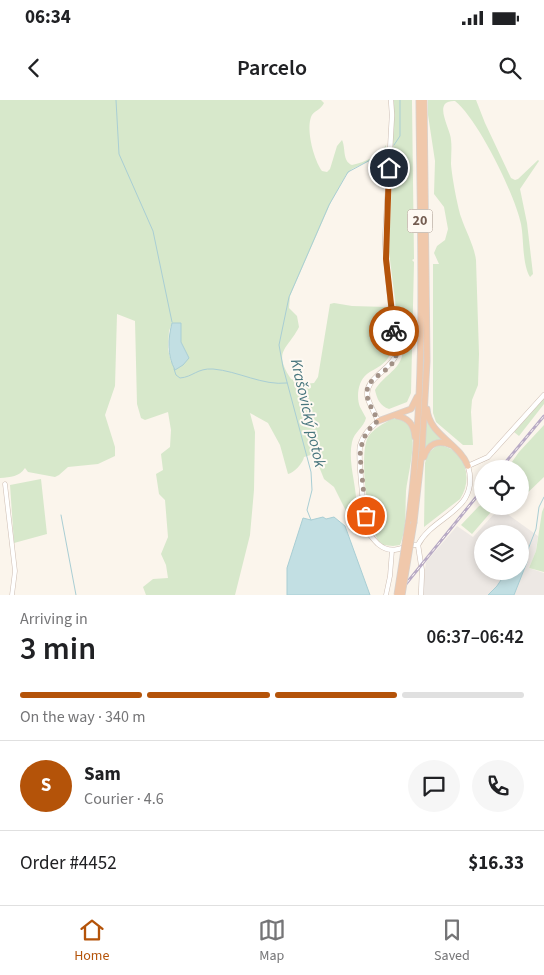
<!DOCTYPE html>
<meta charset="utf-8">
<style>
:root{--surface:#fff;--page:#f6f6f6;--text:#202124;--muted:#757577;--line:#e0e0e0;--accent:#b45309}
body{margin:0;font-family:"Source Sans 3",sans-serif;background:var(--page);color:var(--text);height:100vh;display:flex;flex-direction:column;font-size:19px;white-space:nowrap}
*{box-sizing:border-box;margin:0}
p{font-size:16px;color:var(--muted)}
.icon{flex:none;width:28px;height:28px;fill:none;stroke:currentColor;stroke-width:2;stroke-linecap:round;stroke-linejoin:round}
.map{position:relative;height:495px;overflow:hidden}
.panel{display:flex;flex-direction:column;background:var(--surface);flex:1}
.panel>*{flex:none}
.controls{position:absolute;left:474px;top:360px;display:grid;gap:10px}
.controls a{display:grid;place-items:center;width:55px;height:55px;border-radius:50%;background:var(--surface);box-shadow:0 2px 8px #0003;font-size:25px}
.pin{position:absolute;display:grid;place-items:center;width:42px;height:42px;color:#fff;margin:-21px;border:2px solid #fff;border-radius:50%;box-shadow:0 1px 5px #0007}
.courier{position:absolute;display:grid;place-items:center;width:50px;height:50px;margin:-25px;border:4px solid #b45309;border-radius:50%;background:#fff;color:#222;box-shadow:0 1px 6px #0007}
.overview em{font-style:normal;font-weight:600}
.overview div{display:flex;flex-direction:column-reverse}
.overview{display:flex;align-items:center;justify-content:space-between;height:85px;padding:0 20px}
h1{font-size:32px;font-weight:600;line-height:38px}
.bar{display:grid;grid-template-columns:repeat(4,1fr);gap:8px 5px;align-content:center;height:60px;padding:0 20px}
.bar i{height:6px;border-radius:4px;background:var(--line)}
.bar .current{background:var(--accent)}
.bar p{grid-column:span 4}
.line{display:flex;align-items:center;gap:12px;padding:0 20px;border-top:1px solid var(--line)}
.line div{flex:1}
.round{display:grid;place-items:center;flex:none;width:52px;height:52px;border-radius:26px;background:var(--page)}
.status{display:flex;justify-content:space-between;align-items:center;height:35px;padding:0 25px;background:var(--surface);direction:ltr}
.status svg{height:14px;fill:currentColor}
header{display:flex;justify-content:space-between;align-items:center;height:65px;padding:0 20px;background:var(--surface);font-size:22px;font-weight:600}
.menu{display:flex;justify-content:space-around;align-items:center;height:70px;border-top:1px solid var(--line);background:var(--surface);font-size:14px;color:var(--muted)}
.menu a{display:grid;justify-items:center;gap:2px}
.menu .current{color:var(--accent)}
.map>svg:first-child{display:block}
.industrial{fill:#ede8e4;fill-rule:evenodd}
.green{fill:#d7e8cb;fill-rule:evenodd}
.water{fill:#c2dfe3;stroke:#a9ced4}
.lines{fill:none;stroke-linecap:round;stroke-linejoin:round}
.stream{stroke:#a9ced4;stroke-width:1}
.minor-casing{stroke:#cdbdb2;stroke-width:5}
.tertiary-casing{stroke:#cdbdb2;stroke-width:5.5}
.trunk-casing{stroke:#d8d2ce;stroke-width:7}
.minor{stroke:#fff;stroke-width:4}
.tertiary{stroke:#fff;stroke-width:4.5}
.trunk{stroke:#f0c8ab;stroke-width:5.5}
.rail-casing{stroke:#b8aac5;stroke-width:3}
.rail{stroke:#fef9f2;stroke-width:1;stroke-dasharray:4;stroke-linecap:butt}
.trunk-bridge-casing{stroke:#d8d2ce;stroke-width:7;stroke-linecap:butt}
.trunk-bridge{stroke:#f0c8ab;stroke-width:5.5}
.done{stroke:#a39287;stroke-width:5;stroke-dasharray:0 9}
.route{stroke:#b45309;stroke-width:6}
.labels{text-anchor:middle;dominant-baseline:central;stroke-width:4;stroke-linejoin:round;paint-order:stroke}
.shield{fill:#fef9f2;stroke:#9d8c81;stroke-width:1}
.shield-label{font-size:14px;font-weight:bold;fill:#745d51}
.water-label{font-size:16px;font-style:italic;fill:#49767e;stroke:#fef9f2}
</style>
<div class="status"><b>06:34</b><svg viewBox="0 0 49 12"><path d="M0 12V9h3v3zM5 12V6h3v6zM10 12V3h3v9zM15 12V0h3v12zM26 1h20v11H26zM47 4h2v5h-2z"/></svg></div>
<header><svg class="icon" aria-label="back" viewBox="0 0 24 24"><path d="M15 5l-7 7 7 7"/></svg>Parcelo<svg class="icon" aria-label="search" viewBox="0 0 24 24"><circle cx="10" cy="10" r="6"/><path d="M15 15l6 6"/></svg></header>
<div class="map">
<svg width="544" height="495" viewBox="0 0 544 495">
<rect width="100%" height="100%" fill="#fbf5ec"/>
<path class="industrial" d="M 503,411 L 538,436 L 536,451 L 529,468 L 544,473 L 544,495 L 422,495 L 426,462 L 457,426 L 473,437 L 493,415 ZM 482,434 L 520,434 L 520,471 L 482,471 Z"/>
<path class="green" d="M 0,0 L 321,0 L 324,3 C 321,10 313,11 311,17 C 306,31 314,60 322,71 L 327,72 L 330,69 L 337,46 L 342,40 C 346,48 342,61 352,65 C 365,62 379,56 386,45 L 385,67 L 382,60 L 375,58 L 352,69 L 346,75 L 331,102 L 290,196 L 289,208 L 297,216 L 299,227 C 288,249 272,251 291,279 L 304,284 L 314,283 L 318,277 L 330,204 L 334,203 L 352,206 L 387,207 C 387,222 395,239 390,254 C 386,265 375,268 367,274 C 358,281 356,297 360,307 C 362,311 364,314 366,318 C 364,327 354,332 352,342 C 347,365 359,390 356,414 L 352,415 L 347,413 L 334,387 L 324,379 L 314,354 L 304,357 C 303,363 294,373 288,374 L 280,345 L 268,323 L 250,313 L 255,332 L 254,390 L 250,435 L 235,495 L 146,495 L 143,487 L 153,479 L 168,478 L 166,465 L 161,454 L 168,437 L 165,400 L 159,394 L 156,374 L 163,370 L 161,354 L 170,347 L 171,330 L 168,312 L 145,320 L 141,318 L 137,304 L 135,221 L 117,214 L 115,286 L 105,315 L 115,347 L 115,356 L 98,364 L 68,367 L 59,375 L 55,377 L 28,372 L 25,368 C 19,377 11,377 0,378 ZM 172,223 L 181,223 L 181,242 L 189,258 L 171,262 L 168,249 L 169,231 Z
M 393,0 L 412,0 L 412,3 L 414,159 L 412,160 L 414,162 L 411,293 L 407,302 L 389,309 C 380,306 377,299 375,290 C 383,276 398,271 402,256 L 389,152 L 392,79 Z
M 428,0 L 476,0 L 485,23 L 511,78 L 515,80 L 518,79 L 538,60 L 539,61 L 520,89 L 527,123 L 533,174 L 530,177 C 522,164 524,139 521,124 C 515,95 478,19 455,1 C 431,0 451,29 451,40 C 452,48 451,56 451,64 C 452,77 457,104 461,117 C 466,132 474,145 476,160 L 479,254 L 478,285 L 472,300 L 471,312 L 473,345 L 463,345 L 436,322 L 433,313 L 433,164 L 439,164 L 434,153 L 437,146 L 445,140 L 448,129 L 444,107 L 434,94 L 435,61 L 428,15 Z
M 544,298 L 544,304 L 519,336 L 514,332 Z
M 392,319 C 400,318 408,322 411,330 C 416,346 408,374 406,391 C 405,409 407,428 400,445 L 393,446 L 383,445 C 380,442 377,440 376,436 C 367,419 359,354 368,337 C 373,329 384,323 392,319 Z
M 426,319 L 446,340 L 424,350 Z
M 544,325 L 544,377 L 520,400 L 520,369 L 507,369 L 519,352 Z
M 438,345 C 465,348 474,378 460,399 L 424,427 L 425,363 L 428,353 Z
M 41,379 L 47,434 L 14,443 L 10,385 Z
M 482,398 L 482,406 L 493,406 L 489,410 L 491,412 L 472,434 L 461,425 L 479,406 L 482,405 L 479,402 Z
M 544,407 L 544,472 L 529,468 L 536,451 L 542,412 Z"/>
<path class="water" d="M 172,223 L 181,223 L 181,242 L 189,258 L 183,265 L 175,270 C 167,255 168,239 172,223 Z
M 323,417 L 326,419 L 334,417 L 345,426 L 370,495 L 287,495 L 287,468 L 303,418 L 311,420 Z
M 520,456 L 525,457 L 527,462 L 514,495 L 488,495 L 497,486 L 507,471 L 520,471 Z"/>
<g class="lines">
<path class="stream" d="M 116,0 L 119,54 L 153,131 L 172,222
M 394,45 L 400,36 L 400,0
M 174,269 L 176,275 L 180,278 C 193,277 197,268 213,269 C 238,271 263,286 287,283
M 61,415 L 76,495
M 311,420 L 307,410 L 312,390 L 311,372 L 283,267 L 279,245 L 289,197 L 329,105 L 348,72 L 387,51
M 525,457 L 536,429 L 539,407 L 544,397"/>
<g class="minor-casing">
<path id="minor" d="M 5,384 L 15,471 L 12,495
M 386,495 L 390,476 L 392,450"/>
</g>
<g class="tertiary-casing">
<path id="tertiary" d="M 391,0 L 392,15 L 385,140 L 386,159 L 396,255 C 390,271 362,279 368,299 C 371,307 375,314 378,321 C 370,328 363,335 360,346 C 358,356 364,421 368,431 C 370,436 374,440 378,444 C 395,458 406,442 418,445
M 418,445 C 433,415 481,411 468,366 L 488,357 L 544,295
M 418,445 L 422,471 L 421,495"/>
</g>
<g class="trunk-casing">
<path id="trunk" d="M 427,309 C 429,335 459,343 468,366
M 397,316 C 409,318 414,325 415,337
M 378,321 L 411,309 L 417,297
M 424,357 C 428,344 438,339 451,345
M 414,422 L 422,351 L 427,261 L 424,0
M 408,425 C 427,284 420,142 419,0"/>
</g>
<use href="#minor" class="minor"/>
<use href="#tertiary" class="tertiary"/>
<use href="#trunk" class="trunk"/>
<g class="rail-casing">
<path id="rail" d="M 500,369 L 544,316
M 397,495 L 482,390"/>
</g>
<use href="#rail" class="rail"/>
<g class="trunk-bridge-casing">
<path id="trunk-bridge" d="M 397,495 L 408,425
M 402,495 L 414,422"/>
</g>
<use href="#trunk-bridge" class="trunk-bridge"/>
</g>
<g class="lines">
<path class="done" d="M 366,416 L 360,356 C 361,341 366,330 378,321 C 375,313 368,304 367,295 C 365,275 393,273 396,255 C 397,247 395,238 394,231"/>
<path class="route" d="M 389,68 L 386,159 L 394,231"/>
</g>
<g class="labels">
<rect class="shield" x="407.5" y="109.5" width="25" height="23" rx="4"/>
<g class="shield-label">
<text x="420" y="121">20</text>
</g>
<g class="water-label">
<text transform="translate(308 313) rotate(77)">Krašovický potok</text>
</g>
</g>
</svg>
<div class="controls">
<a><svg class="icon" aria-label="locate" viewBox="0 0 24 24"><circle cx="12" cy="12" r="6"/><path d="M12 2v4M12 18v4M2 12h4M18 12h4"/></svg></a>
<a><svg class="icon" aria-label="layers" viewBox="0 0 24 24"><path d="M12 4l9 5-9 5-9-5zM3 14l9 5 9-5"/></svg></a>
</div>
<div class="pin" style="left:366px;top:416px;background:#ea580c"><svg class="icon" aria-label="bag" viewBox="0 0 24 24"><path d="M5 8h14l-1 12H6zM9 8a3 3 0 0 1 6 0"/></svg></div>
<div class="pin" style="left:389px;top:68px;background:#1f2937"><svg class="icon" aria-label="home" viewBox="0 0 24 24"><path d="M3 11l9-7 9 7M6 9v11h12V9"/></svg></div>
<div class="courier" style="left:394px;top:231px"><svg class="icon" aria-label="bike" viewBox="0 0 24 24"><circle cx="6" cy="16" r="4"/><circle cx="18" cy="16" r="4"/><path d="M6 16l4-8h5l3 8M10 8l3 8H6M13 5h3"/></svg></div>
</div>
<section class="panel">
<div class="overview"><div><h1>3 min</h1><p>Arriving in</p></div><em>06:37–06:42</em></div>
<div class="bar"><i class="current"></i><i class="current"></i><i class="current"></i><i></i><p>On the way · 340 m</p></div>
<div class="line" style="height:90px"><b class="round" style="background:var(--accent);color:#fff">S</b><div><b>Sam</b><p>Courier · 4.6</p></div><a class="round"><svg class="icon" aria-label="chat" viewBox="0 0 24 24"><path d="M4 5h16v11H9l-5 4z"/></svg></a><a class="round"><svg class="icon" aria-label="phone" viewBox="0 0 24 24"><path d="M5 4h4l2 5-3 2q2 4 5 5l2-3 5 2v4C11 20 4 13 5 4z"/></svg></a></div>
<div class="line" style="height:65px"><div>Order #4452</div><b>$16.33</b></div>
</section>
<nav class="menu">
<a class="current"><svg class="icon" aria-label="home" viewBox="0 0 24 24"><path d="M3 11l9-7 9 7M6 9v11h12V9"/></svg>Home</a>
<a><svg class="icon" aria-label="map" viewBox="0 0 24 24"><path d="M3 6l6-2 6 2 6-2v14l-6 2-6-2-6 2zM9 4v14M15 6v14"/></svg>Map</a>
<a><svg class="icon" aria-label="saved" viewBox="0 0 24 24"><path d="M7 4h10v16l-5-4-5 4z"/></svg>Saved</a>
</nav>
